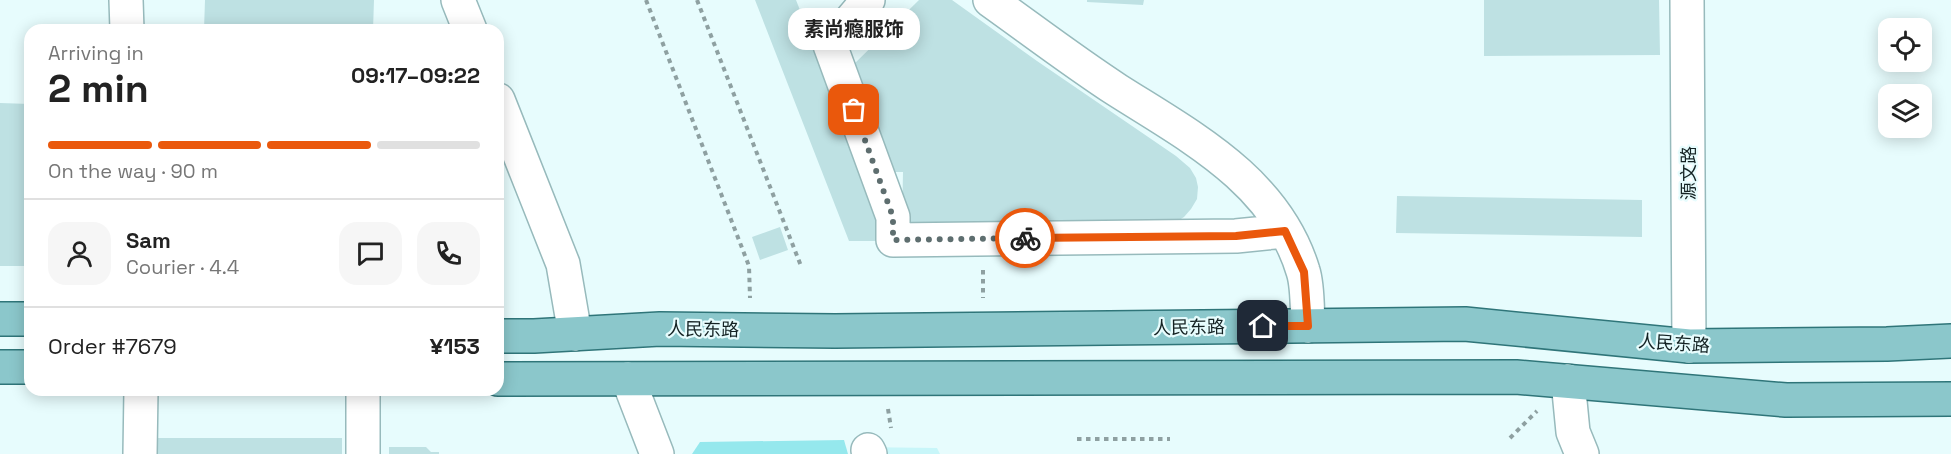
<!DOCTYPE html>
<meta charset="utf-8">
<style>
:root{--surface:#fff;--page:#f6f6f6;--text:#222;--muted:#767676;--line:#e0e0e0;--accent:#ea580c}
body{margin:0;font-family:"Space Grotesk","Noto Sans SC",sans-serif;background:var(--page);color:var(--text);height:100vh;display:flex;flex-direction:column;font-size:22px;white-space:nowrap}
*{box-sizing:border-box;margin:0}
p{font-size:20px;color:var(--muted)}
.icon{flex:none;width:33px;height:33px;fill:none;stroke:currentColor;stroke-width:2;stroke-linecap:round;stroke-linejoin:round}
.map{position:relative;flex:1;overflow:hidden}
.details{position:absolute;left:24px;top:24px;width:480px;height:372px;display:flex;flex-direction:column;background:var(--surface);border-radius:18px;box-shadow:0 3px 15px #0003}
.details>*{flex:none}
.buttons{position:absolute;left:1878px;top:18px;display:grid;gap:12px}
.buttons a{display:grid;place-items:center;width:54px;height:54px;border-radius:12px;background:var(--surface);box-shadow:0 3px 15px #0003;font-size:30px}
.pin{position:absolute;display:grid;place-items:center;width:51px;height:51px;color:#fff;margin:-26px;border-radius:12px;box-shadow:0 3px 9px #0006}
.courier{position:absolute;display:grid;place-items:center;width:60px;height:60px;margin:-30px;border:4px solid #ea580c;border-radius:50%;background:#fff;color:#222;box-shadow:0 2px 8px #0007}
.bubble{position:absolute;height:42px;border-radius:18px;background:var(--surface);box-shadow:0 3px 15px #0003;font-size:20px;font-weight:700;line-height:42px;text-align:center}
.headline em{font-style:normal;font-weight:700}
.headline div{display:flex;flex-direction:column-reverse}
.headline{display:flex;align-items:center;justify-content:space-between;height:102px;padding:0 24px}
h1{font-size:39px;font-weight:700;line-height:45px}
.bar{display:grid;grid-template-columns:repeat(4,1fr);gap:9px 6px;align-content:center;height:72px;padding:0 24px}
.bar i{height:8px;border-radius:4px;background:var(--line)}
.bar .active{background:var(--accent)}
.bar p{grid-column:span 4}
.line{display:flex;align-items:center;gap:15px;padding:0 24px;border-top:2px solid var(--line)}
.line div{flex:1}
.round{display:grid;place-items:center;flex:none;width:63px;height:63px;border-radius:18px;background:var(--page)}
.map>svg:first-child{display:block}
.built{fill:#c8f6f9}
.green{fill:#95e8ed}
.building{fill:#bee1e3}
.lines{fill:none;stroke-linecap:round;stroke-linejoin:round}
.minor-casing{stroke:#97babc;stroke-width:36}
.major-casing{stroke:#2f7579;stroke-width:36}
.path{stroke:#8ea0a1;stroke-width:4;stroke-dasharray:4.5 4.5;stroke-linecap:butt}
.minor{stroke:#fff;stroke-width:33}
.major{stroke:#8bc7cb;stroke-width:33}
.done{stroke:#5e6e6f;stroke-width:6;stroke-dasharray:0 10.8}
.route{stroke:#ea580c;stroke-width:8}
.labels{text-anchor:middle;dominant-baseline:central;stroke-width:4.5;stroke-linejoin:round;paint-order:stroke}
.street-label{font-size:18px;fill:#142223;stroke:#e7fcfd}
</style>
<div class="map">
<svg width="1951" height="454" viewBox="0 0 1951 454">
<rect width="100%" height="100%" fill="#e7fcfd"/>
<path class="built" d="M 856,447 L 937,448 L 940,454 L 859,454 Z"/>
<path class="green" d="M 844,440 L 848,454 L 692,454 L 700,442 Z"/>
<path class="building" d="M 205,0 L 374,0 L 373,30 L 204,30 Z
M 755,0 L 796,0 L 884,224 L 884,241 L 849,241 Z
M 919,0 L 952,0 L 1037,61 L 1176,156 L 1190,168 L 1196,178 L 1198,187 L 1197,199 L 1191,209 L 1184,217 L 1173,224 L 902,224 L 903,172 L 890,172 L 849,69 Z
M 1087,0 L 1144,0 L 1143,5 L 1087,2 Z
M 1484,0 L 1659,0 L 1660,55 L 1484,56 Z
M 0,103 L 30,104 L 30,266 L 0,266 Z
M 1397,196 L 1642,200 L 1642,237 L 1396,233 Z
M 780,227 L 788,250 L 760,260 L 752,237 Z
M 157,438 L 342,438 L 342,454 L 157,454 Z
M 389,447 L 426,447 L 431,452 L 439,452 L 439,454 L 389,454 Z"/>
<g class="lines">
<g class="minor-casing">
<path id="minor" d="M 126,0 L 127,30
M 458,0 L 470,30
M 868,0 L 830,45 L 893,217 L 893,240 L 1236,236 L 1285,231
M 990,0 C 1032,30 1074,62 1117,90 C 1191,137 1276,181 1303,271 C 1308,286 1307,309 1308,326
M 1687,0 L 1689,346
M 498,100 L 563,264 L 575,334
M 628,379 L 657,454
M 1568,381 L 1573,432 L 1582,454
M 363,390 L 363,454
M 868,450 L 870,454
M 140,454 L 141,390"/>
</g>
<g class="major-casing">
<path id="major" d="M 0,319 L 30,319
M 498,336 L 534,336 L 660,329 L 835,331 L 1465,324 L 1689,346 L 1887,344 L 1951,341
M 0,367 L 30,367
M 498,379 L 1516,377 L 1786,400 L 1951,399"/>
</g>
<path class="path" d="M 646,0 L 749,266 L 750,298
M 697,0 L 801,266
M 983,270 L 983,298
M 888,409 L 891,428
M 1510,438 L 1537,411
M 1077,439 L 1170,439"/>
<use href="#minor" class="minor"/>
<use href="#major" class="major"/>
</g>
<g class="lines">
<path class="done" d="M 854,110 L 893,217 L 893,240 L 1025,238"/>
<path class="route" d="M 1025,238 L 1236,236 L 1285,231 L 1304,272 L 1308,326 L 1263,326"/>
</g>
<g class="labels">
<g class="street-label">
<text transform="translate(1688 173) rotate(-90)">源文路</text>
<text transform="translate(1189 327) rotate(-1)">人民东路</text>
<text transform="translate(703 329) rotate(1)">人民东路</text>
<text transform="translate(1674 343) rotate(4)">人民东路</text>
</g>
</g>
</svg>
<div class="buttons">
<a><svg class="icon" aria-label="locate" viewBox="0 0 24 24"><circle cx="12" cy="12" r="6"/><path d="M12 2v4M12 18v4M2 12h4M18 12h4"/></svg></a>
<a><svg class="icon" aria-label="layers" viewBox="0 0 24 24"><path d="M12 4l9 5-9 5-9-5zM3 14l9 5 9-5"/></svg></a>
</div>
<div class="pin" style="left:854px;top:110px;background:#ea580c"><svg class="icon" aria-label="bag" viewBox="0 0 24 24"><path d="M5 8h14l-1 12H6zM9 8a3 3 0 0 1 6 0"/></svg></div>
<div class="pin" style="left:1263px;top:326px;background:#1f2937"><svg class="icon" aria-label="home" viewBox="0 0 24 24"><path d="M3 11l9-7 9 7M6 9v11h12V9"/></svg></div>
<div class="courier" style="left:1025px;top:238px"><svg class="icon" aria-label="bike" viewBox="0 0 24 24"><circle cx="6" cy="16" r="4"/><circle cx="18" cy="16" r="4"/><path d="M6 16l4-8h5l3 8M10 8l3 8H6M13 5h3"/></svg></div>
<div class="bubble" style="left:788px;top:8px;width:132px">素尚瘾服饰</div>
<section class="details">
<div class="headline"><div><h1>2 min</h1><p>Arriving in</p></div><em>09:17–09:22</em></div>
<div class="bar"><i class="active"></i><i class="active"></i><i class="active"></i><i></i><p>On the way · 90 m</p></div>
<div class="line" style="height:108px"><a class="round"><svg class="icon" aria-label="person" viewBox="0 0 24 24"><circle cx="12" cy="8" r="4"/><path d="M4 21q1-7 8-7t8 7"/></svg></a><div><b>Sam</b><p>Courier · 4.4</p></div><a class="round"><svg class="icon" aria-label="chat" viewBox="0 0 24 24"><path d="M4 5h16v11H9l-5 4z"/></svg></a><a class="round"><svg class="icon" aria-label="phone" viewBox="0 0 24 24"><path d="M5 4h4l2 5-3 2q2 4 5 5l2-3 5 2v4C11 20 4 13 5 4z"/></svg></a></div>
<div class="line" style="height:78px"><div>Order #7679</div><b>¥153</b></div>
</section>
</div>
